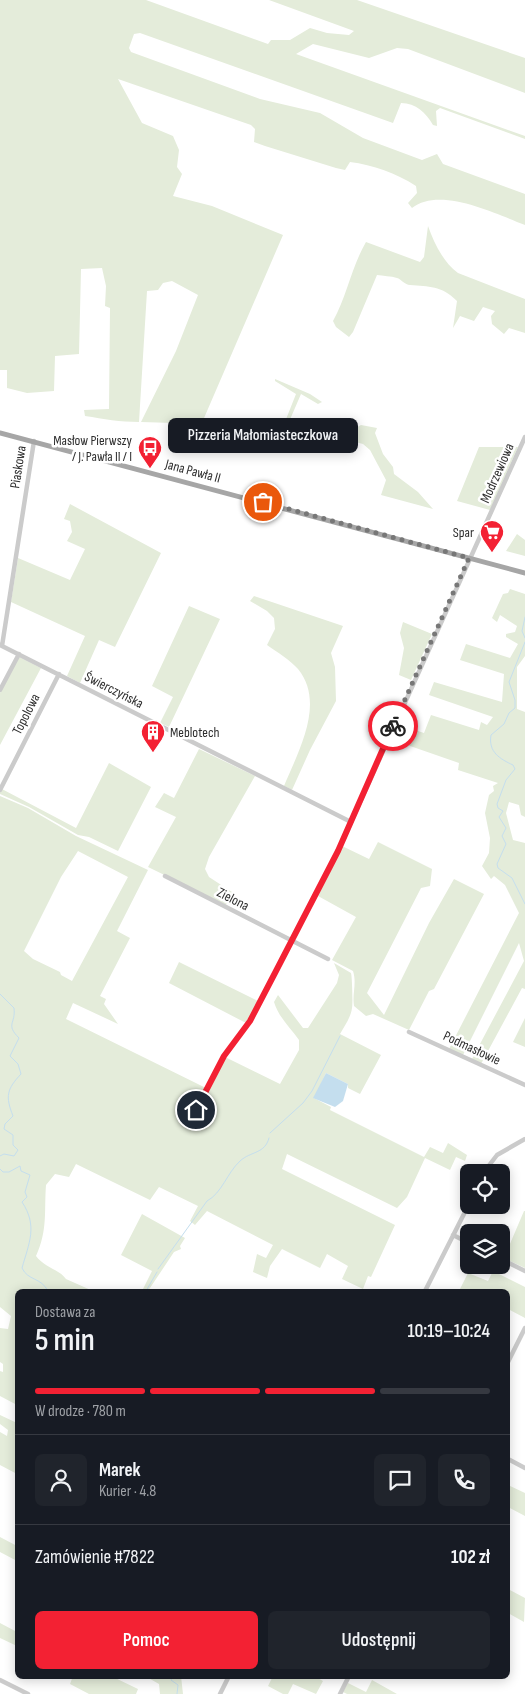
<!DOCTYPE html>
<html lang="pl">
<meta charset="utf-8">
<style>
:root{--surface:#171b24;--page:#20242c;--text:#f1f3f6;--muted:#9ea1a6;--line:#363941;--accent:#f32133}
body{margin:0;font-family:"Sofia Sans Condensed",sans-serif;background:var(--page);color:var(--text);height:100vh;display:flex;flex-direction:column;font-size:19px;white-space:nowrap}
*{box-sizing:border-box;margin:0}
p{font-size:16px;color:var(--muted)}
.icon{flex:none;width:28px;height:28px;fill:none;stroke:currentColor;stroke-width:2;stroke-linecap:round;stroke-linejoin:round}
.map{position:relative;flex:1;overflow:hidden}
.side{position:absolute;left:15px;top:1289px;width:495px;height:390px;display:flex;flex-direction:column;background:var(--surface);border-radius:8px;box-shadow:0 2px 12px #0003}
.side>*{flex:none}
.buttons{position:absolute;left:460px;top:1164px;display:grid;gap:10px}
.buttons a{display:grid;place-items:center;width:50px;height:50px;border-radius:8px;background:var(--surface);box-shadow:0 2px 12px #0003;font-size:25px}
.pin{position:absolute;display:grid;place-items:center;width:42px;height:42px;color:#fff;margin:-21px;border:2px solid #fff;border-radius:50%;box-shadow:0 1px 5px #0007}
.courier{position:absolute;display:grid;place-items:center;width:50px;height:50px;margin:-25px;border:4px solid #f32133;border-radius:50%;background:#fff;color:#222;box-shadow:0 1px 6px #0007}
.bubble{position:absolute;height:35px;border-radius:8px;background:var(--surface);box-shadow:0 2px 12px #0003;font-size:16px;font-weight:600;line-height:35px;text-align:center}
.head em{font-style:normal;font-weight:600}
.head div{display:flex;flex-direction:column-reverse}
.head{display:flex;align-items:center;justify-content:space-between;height:85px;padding:0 20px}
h1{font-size:32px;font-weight:600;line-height:38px}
.bar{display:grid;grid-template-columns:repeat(4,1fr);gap:8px 5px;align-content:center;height:60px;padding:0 20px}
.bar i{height:6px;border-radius:4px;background:var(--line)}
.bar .current{background:var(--accent)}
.bar p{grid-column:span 4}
.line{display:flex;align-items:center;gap:12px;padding:0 20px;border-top:1px solid var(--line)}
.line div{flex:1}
.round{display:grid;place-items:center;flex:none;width:52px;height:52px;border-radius:8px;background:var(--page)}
.cta{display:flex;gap:10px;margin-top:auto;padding:10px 20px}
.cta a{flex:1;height:58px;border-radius:8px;background:var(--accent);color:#fff;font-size:20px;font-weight:600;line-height:58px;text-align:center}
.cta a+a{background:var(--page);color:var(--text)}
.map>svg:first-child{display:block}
.green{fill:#e4ecda;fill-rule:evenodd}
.water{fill:#c4deee}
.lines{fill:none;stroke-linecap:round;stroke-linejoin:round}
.stream{stroke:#c4deee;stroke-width:1}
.minor{stroke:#cbcbcb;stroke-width:4.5}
.major{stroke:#a6a6a6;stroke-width:5}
.done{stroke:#777;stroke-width:5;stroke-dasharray:0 9}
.route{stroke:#f32133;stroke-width:6}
.labels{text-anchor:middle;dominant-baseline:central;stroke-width:5;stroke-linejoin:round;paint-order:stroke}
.poi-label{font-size:14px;fill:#2e2e2e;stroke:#fff;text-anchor:end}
.street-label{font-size:14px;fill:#2e2e2e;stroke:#fff}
</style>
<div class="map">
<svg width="525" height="1694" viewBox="0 0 525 1694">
<rect width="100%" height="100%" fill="#fff"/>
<path class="green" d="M 0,0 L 146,0 L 268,44 L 271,40 L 290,40 L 310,28 L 327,33 L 349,35 L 354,31 L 269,0 L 357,0 L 525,58 L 525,93 L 408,49 L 397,48 L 369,58 L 313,44 L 296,54 L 525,136 L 525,139 L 440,108 L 436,111 L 437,126 L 433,125 C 426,113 416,103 401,103 L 393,123 L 140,33 L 134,34 L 129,48 L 131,52 L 260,99 L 320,113 L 363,138 L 422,160 L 437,154 L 443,164 L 525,194 L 525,225 C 496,214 440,186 412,208 L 408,203 L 417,193 L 416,186 C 396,173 373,165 350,162 L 345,170 L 336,168 L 265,146 L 254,142 L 255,129 L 251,125 L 118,79 L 142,123 L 173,136 L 179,150 L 177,167 L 182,174 L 173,196 L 212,206 L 283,235 L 198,432 L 174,423 L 141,422 L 176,351 L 198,295 L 172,281 L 163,283 L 158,290 L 147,291 L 139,422 C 120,422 104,419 85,416 L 84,410 L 109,409 L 110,308 L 105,306 L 106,286 L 102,268 L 81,269 L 79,354 L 55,356 L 54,391 L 27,393 L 7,388 L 7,370 L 0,370 Z
M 428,226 C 434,243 443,262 458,273 L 525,299 L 525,333 L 509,328 L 504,334 L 492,324 L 491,316 L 495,311 L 483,307 L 474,321 L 460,316 L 453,328 L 457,301 C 441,285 429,287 410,285 C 405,285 401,279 397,278 C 391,276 383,276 377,275 L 353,332 L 349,337 L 336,327 L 333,321 C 347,296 351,268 366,242 L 420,262 L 424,257 Z
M 275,379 L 310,394 L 322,402 L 318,404 L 301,394 L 276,452 L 247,443 L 251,435 L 259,434 L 259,442 L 275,447 L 296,394 L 275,381 Z
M 314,419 L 334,430 L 347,433 L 361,425 L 377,428 L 375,433 L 383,454 L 393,467 L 394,474 L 418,492 L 433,509 L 381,495 L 386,480 L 370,450 L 363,444 L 330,435 L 314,424 Z
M 479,447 L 518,447 L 490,510 L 457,501 Z
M 70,504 L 161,553 L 115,647 L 99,640 L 80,683 L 67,676 L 85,636 L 11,602 L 18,558 L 70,580 L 85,549 L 67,541 L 72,532 L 70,521 L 64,519 Z
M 517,534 L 525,540 L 525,556 L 506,551 Z
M 510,589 L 525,594 L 525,656 L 517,667 L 517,709 L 525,712 L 525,817 L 521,815 L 519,805 L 509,802 L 506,813 L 513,840 L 525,843 L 525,989 L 522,988 L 481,1064 L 449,1049 L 519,913 L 505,885 L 494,876 L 491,879 L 482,866 L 489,853 L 490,838 L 485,813 L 489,795 L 494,791 L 493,786 L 498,783 L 458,770 L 459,763 L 390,739 L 396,724 L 424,733 L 431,715 L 479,730 L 481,722 L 487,725 L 493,717 L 490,716 L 429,695 L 434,682 L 502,702 L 504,674 L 460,660 L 466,644 L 510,658 L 518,644 L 506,637 L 506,634 L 515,632 L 517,626 L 500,615 L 497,622 L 492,618 L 503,594 L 508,593 ZM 519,943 L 524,961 L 472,1059 L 463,1055 Z
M 254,596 L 343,626 L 331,653 L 335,667 L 336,701 L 310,750 L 292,790 L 284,786 C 298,752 326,703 298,669 C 290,660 277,652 267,645 L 275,629 L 274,618 L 267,611 L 250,601 Z
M 189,606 L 220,619 L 169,727 L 160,723 L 173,697 L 152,686 Z
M 403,622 L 432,634 L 411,680 L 399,675 L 404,648 L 400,633 Z
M 19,657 L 41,668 L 0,745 L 0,693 Z
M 199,749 L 255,776 L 209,857 L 205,869 L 209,877 L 232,892 L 226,905 L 148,867 L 176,817 L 155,807 L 164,793 L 174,798 Z
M 109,763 L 151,787 L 118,851 L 89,837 L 78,835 L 29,807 L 0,794 L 0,788 L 76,828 Z
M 0,796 L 28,808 L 76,836 L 148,870 L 117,931 L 130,938 L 100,996 L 106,999 L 104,1004 L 118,1024 L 73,1003 L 66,1019 L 208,1089 L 225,1057 L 280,1084 L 299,1050 L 299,1040 C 290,1027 279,1018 274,1002 L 278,995 L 303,1028 L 308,1028 L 337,983 L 339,975 L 334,963 L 351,973 C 352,975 353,1004 352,1008 C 351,1017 344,1027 340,1034 L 381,1055 L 360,1094 L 348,1088 L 348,1084 L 326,1073 L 314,1098 L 331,1107 L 330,1110 L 424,1157 L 430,1147 L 443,1153 L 448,1143 L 467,1155 L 465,1161 L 456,1157 L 450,1170 L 425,1158 L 407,1197 L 397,1208 L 287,1154 L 282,1169 L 395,1225 L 371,1277 L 368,1276 L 363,1289 L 342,1279 L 348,1266 L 327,1254 L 320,1268 L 282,1249 L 270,1266 L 267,1278 L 253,1272 L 257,1254 L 266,1258 L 273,1245 L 207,1211 L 195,1225 L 190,1221 L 198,1206 L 159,1187 L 150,1200 L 76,1164 L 69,1177 L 55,1174 L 46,1185 C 44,1211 48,1230 36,1256 C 44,1267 60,1270 66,1279 L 93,1291 L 18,1291 L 17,1405 L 0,1396 L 0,1371 L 3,1372 L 3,1364 L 0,1362 L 0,1328 L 8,1329 L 11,1316 L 0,1307 ZM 78,851 L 128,877 L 72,981 L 61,975 L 60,972 L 33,959 L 24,951 L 61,877 Z
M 378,842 L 432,869 L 430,886 L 421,888 L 367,993 L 384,1015 L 429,923 L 454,879 L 484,894 L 434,989 L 429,991 L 409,1030 L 373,1014 L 366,1016 L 354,1006 C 352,994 357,983 353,971 L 332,960 L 356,917 L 318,896 L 342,846 L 369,859 Z
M 179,962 L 258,1001 L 246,1023 L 169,983 Z
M 525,1018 L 525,1047 L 513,1042 Z
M 524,1211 L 525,1211 L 525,1268 L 504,1258 Z
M 142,1214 L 185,1238 L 180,1246 L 181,1249 L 174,1252 L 148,1291 L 142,1291 L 152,1271 L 121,1255 Z
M 493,1271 L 525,1287 L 525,1318 L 508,1309 L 508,1291 L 459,1291 L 468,1273 L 488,1281 Z
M 0,1415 L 17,1423 L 17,1474 L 0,1465 L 0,1432 L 7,1436 L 8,1430 L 0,1424 Z
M 508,1485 L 525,1493 L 525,1516 L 508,1507 Z
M 0,1537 L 17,1546 L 17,1561 L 0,1552 Z
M 508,1589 L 525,1598 L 524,1622 L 508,1613 Z
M 0,1623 L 17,1632 L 17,1646 L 0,1638 Z
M 73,1676 L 111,1676 L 138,1689 L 136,1694 L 89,1694 L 70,1684 Z
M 145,1676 L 181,1676 L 183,1694 L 160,1694 L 159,1684 Z
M 273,1676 L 314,1676 L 323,1681 L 316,1694 L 293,1684 L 288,1694 L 283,1694 L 268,1686 Z
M 372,1680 L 397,1694 L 347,1694 L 343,1692 L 348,1683 L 366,1692 Z"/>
<path class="water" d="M 326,1073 L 348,1084 L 343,1101 L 335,1107 L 313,1098 Z"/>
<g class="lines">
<path class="stream" d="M 525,617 L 522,631 L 525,638
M 525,642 L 509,682 L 515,700 L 515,708 L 509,713 L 504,724 L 491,735 C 488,752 500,759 513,765 L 515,769 L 506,780 L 497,804 L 498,808 L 503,811 L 499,817 L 506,828 L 502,836 L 506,844 L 497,864 L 498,868 L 512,878 L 525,904
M 0,994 L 14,1008 C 16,1024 5,1024 19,1038 L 10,1056 L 18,1064 L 21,1074 C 7,1089 5,1096 13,1116 L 5,1124 L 4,1129 L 13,1135 L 13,1145 L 18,1150 L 14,1156 L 4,1154 L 0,1156
M 270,1133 L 303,1103 L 312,1091 L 340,1036
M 0,1169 L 3,1172 L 9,1172 L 20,1166 L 21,1171 L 30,1175 L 25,1192 L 27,1197 L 22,1202 C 38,1226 29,1243 22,1268 C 28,1281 41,1277 48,1291
M 158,1269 L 207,1201 C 222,1193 227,1173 240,1161 C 251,1151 265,1154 269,1138
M 146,1291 L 157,1272
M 173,1676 L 171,1680 L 178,1685 L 177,1694"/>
<path class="minor" d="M 0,645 L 351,822
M 2,646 L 34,441
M 0,690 L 19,654
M 0,790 L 59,674
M 165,876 L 328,959
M 409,1032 L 525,1085
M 191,1119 L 224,1056 L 250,1021 L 338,851 L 525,437
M 484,1172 L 497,1155 L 525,1139
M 453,1235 L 469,1243
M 501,1259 L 525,1271
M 425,1291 L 469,1204
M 508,1362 L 525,1328
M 508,1459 L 525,1468
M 0,1680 L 28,1694
M 220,1694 L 229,1676
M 340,1694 L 349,1676"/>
<path class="major" d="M 0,433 L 525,573"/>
</g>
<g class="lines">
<path class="done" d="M 263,502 L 469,558 L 393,726"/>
<path class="route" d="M 196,1110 L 224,1056 L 250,1021 L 276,971 L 338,851 L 393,726"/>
</g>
<defs>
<g id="bus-pin" transform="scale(1.25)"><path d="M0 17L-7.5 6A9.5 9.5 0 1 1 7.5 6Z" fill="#f32133" stroke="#fff"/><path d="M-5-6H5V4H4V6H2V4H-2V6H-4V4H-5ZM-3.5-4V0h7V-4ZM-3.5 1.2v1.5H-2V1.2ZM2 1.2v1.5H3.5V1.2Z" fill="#fff"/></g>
<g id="supermarket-pin" transform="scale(1.25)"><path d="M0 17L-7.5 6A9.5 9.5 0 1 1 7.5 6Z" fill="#f32133" stroke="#fff"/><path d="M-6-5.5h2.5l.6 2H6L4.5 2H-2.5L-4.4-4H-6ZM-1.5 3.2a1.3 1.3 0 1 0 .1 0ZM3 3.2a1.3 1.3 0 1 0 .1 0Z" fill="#fff"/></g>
<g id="building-pin" transform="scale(1.25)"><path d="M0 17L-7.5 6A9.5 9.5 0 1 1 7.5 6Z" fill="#f32133" stroke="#fff"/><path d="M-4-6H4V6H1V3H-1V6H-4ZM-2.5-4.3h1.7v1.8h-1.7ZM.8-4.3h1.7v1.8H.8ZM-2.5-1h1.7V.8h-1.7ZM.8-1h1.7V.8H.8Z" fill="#fff"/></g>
</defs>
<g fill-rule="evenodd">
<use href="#bus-pin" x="150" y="448"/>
<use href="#supermarket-pin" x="492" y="532"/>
<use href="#building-pin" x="153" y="732"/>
</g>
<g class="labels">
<g class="poi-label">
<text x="132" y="440">Masłow Pierwszy<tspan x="132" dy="16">/ J. Pawła II / I</tspan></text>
<text x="474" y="532">Spar</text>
<text x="170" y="732" text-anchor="start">Meblotech</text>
</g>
<g class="street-label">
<text transform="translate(18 467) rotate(-81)">Piaskowa</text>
<text transform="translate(193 471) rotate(15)">Jana Pawła II</text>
<text transform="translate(497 473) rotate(-66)">Modrzewiowa</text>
<text transform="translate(114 690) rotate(27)">Świerczyńska</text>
<text transform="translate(26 714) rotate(-63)">Topolowa</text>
<text transform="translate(233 899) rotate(27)">Zielona</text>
<text transform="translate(472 1048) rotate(25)">Podmasłowie</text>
</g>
</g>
</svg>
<div class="buttons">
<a><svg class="icon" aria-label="locate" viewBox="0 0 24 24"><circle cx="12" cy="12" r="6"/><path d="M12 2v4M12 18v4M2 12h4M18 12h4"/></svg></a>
<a><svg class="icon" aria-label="layers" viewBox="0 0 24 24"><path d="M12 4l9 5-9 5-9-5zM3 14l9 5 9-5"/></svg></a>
</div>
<div class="pin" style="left:263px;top:502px;background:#ea580c"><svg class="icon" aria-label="bag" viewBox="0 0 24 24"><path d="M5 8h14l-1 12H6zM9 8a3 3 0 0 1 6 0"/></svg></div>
<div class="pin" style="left:196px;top:1110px;background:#1f2937"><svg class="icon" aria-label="home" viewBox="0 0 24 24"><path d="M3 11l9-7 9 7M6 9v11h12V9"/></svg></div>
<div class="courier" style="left:393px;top:726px"><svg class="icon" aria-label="bike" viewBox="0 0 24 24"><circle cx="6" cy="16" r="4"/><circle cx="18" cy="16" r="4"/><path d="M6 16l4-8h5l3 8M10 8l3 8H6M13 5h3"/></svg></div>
<div class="bubble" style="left:168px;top:418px;width:190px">Pizzeria Małomiasteczkowa</div>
<section class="side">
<div class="head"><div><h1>5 min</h1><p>Dostawa za</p></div><em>10:19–10:24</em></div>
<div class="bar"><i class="current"></i><i class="current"></i><i class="current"></i><i></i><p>W drodze · 780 m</p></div>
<div class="line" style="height:90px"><a class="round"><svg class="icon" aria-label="person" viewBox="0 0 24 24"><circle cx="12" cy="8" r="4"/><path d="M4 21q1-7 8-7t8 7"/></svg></a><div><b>Marek</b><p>Kurier · 4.8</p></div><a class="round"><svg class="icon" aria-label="chat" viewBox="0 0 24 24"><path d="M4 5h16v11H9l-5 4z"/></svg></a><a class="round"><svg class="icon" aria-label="phone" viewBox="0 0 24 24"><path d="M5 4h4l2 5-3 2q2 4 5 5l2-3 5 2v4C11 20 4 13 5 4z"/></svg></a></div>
<div class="line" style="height:65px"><div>Zamówienie #7822</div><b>102 zł</b></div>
<div class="cta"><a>Pomoc</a><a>Udostępnij</a></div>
</section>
</div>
